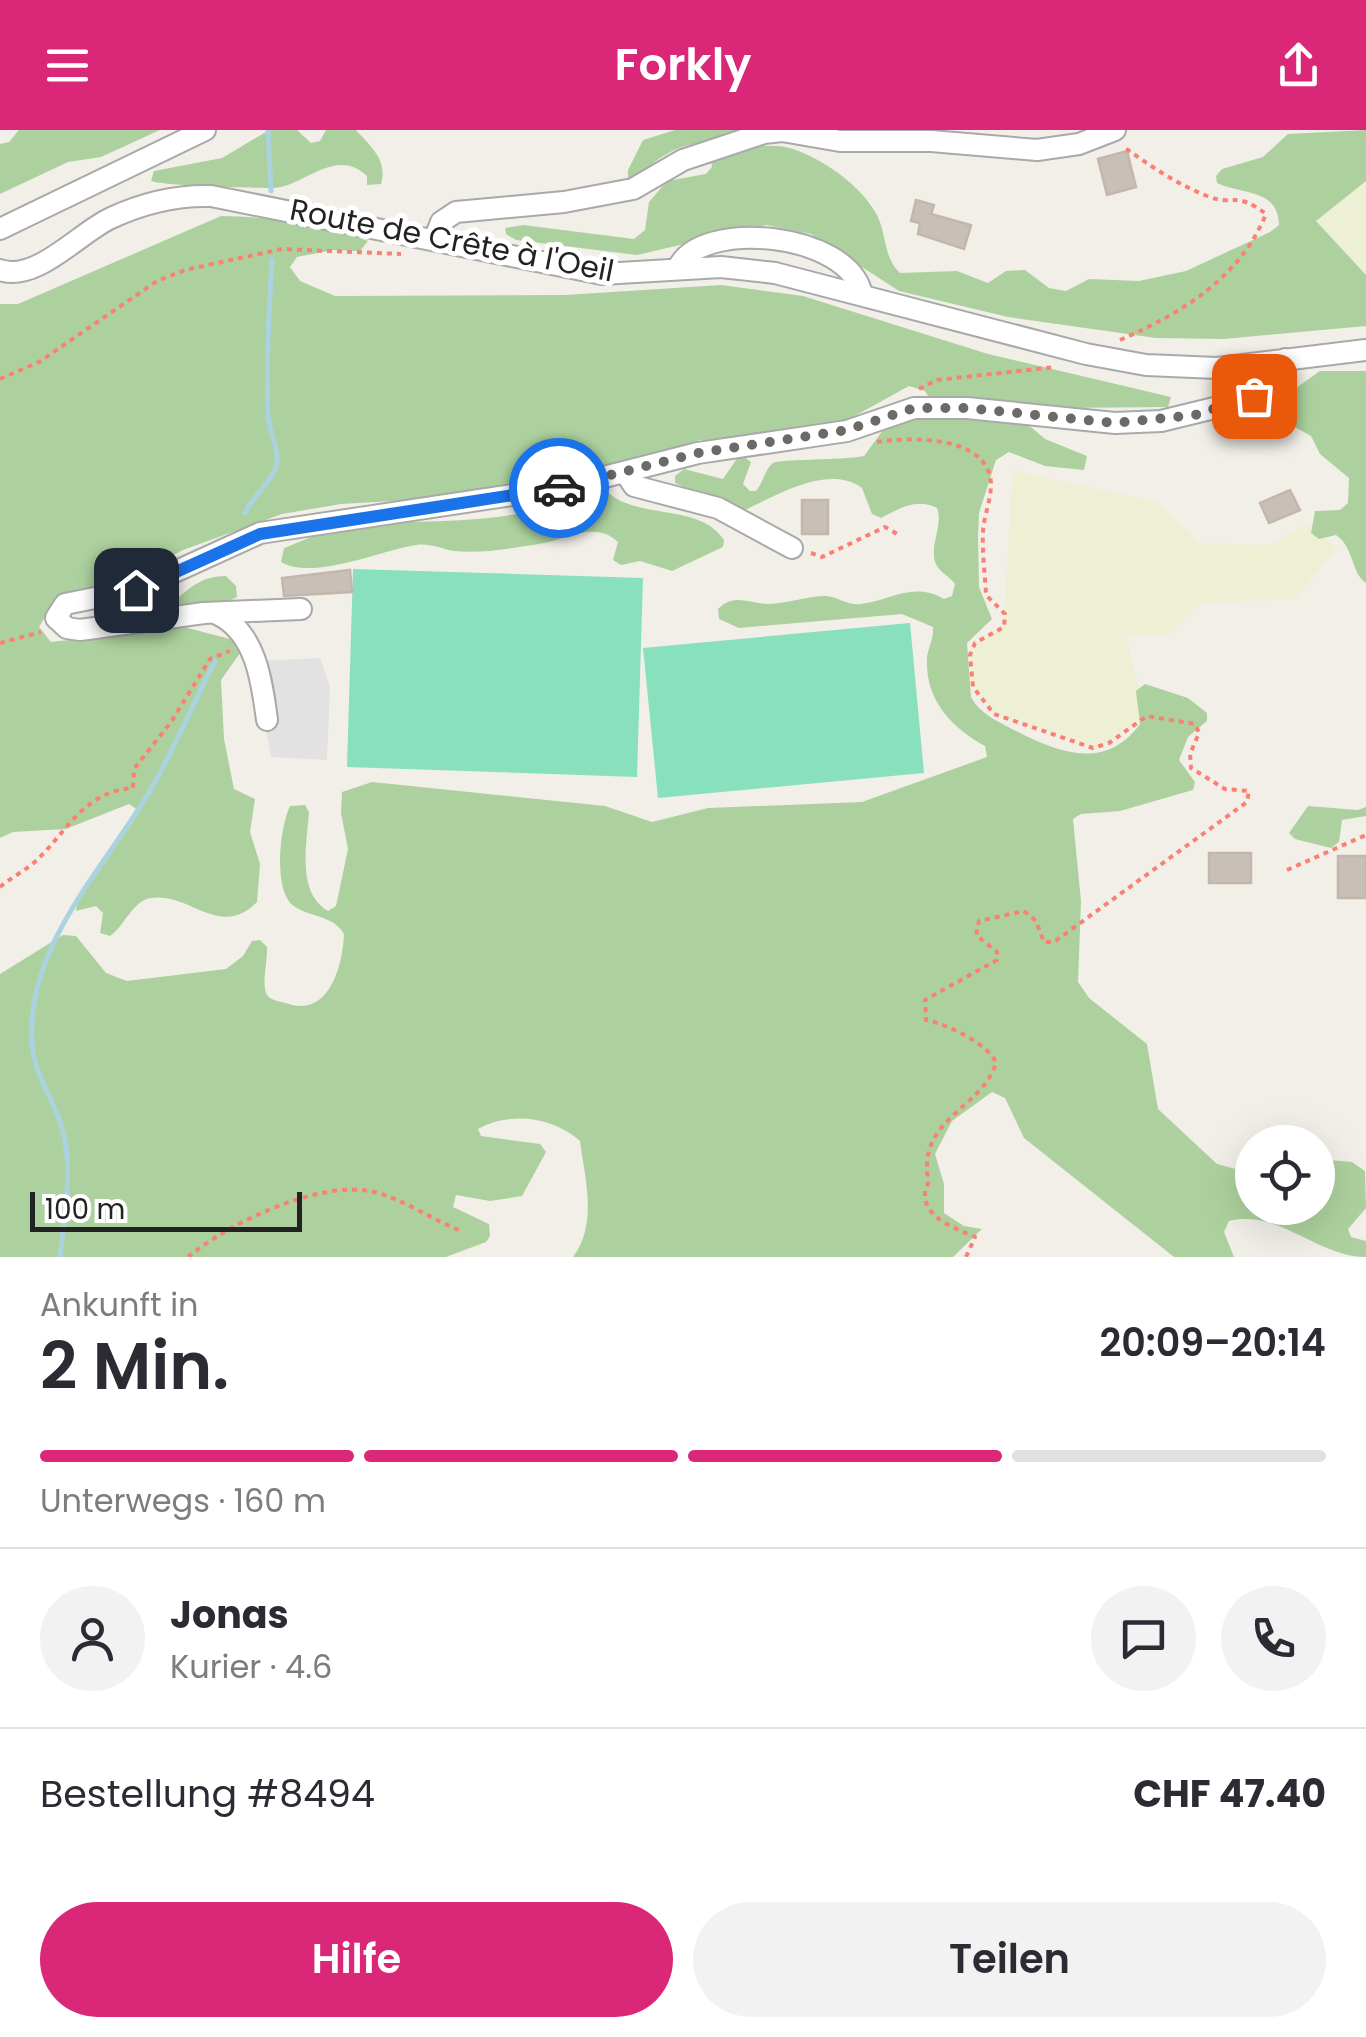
<!DOCTYPE html>
<html lang="de">
<meta charset="utf-8">
<style>
:root{--surface:#fff;--page:#f2f2f3;--text:#2b2b33;--muted:#7c7c81;--line:#e1e1e2;--accent:#db2777}
body{margin:0;font-family:Poppins,sans-serif;background:var(--page);color:var(--text);height:100vh;display:flex;flex-direction:column;font-size:38px;white-space:nowrap}
*{box-sizing:border-box;margin:0}
p{font-size:32px;color:var(--muted)}
.icon{flex:none;width:55px;height:55px;fill:none;stroke:currentColor;stroke-width:2;stroke-linecap:round;stroke-linejoin:round}
.map{position:relative;height:1127px;overflow:hidden}
.side{display:flex;flex-direction:column;background:var(--surface);flex:1}
.side>*{flex:none}
.buttons{position:absolute;left:1235px;top:995px;display:grid;gap:20px}
.buttons a{display:grid;place-items:center;width:100px;height:100px;border-radius:50%;background:var(--surface);box-shadow:0 10px 40px #0002;font-size:50px}
.scale{position:absolute;left:30px;bottom:25px;width:272px;box-sizing:border-box;padding-left:10px;border:5px solid #222;border-top:0;font-size:28px;line-height:35px;white-space:nowrap;color:#222;-webkit-text-stroke:8px #fff;paint-order:stroke}
.pin{position:absolute;display:grid;place-items:center;width:85px;height:85px;color:#fff;margin:-42px;border-radius:20px;box-shadow:0 5px 15px #0006}
.courier{position:absolute;display:grid;place-items:center;width:100px;height:100px;margin:-50px;border:8px solid #1a73e8;border-radius:50%;background:#fff;color:#222;box-shadow:0 2px 12px #0007}
.overview em{font-style:normal;font-weight:600}
.overview div{display:flex;flex-direction:column-reverse}
.overview{display:flex;align-items:center;justify-content:space-between;height:170px;padding:0 40px}
h1{font-size:65px;font-weight:600;line-height:75px}
.bar{display:grid;grid-template-columns:repeat(4,1fr);gap:15px 10px;align-content:center;height:120px;padding:0 40px}
.bar i{height:12px;border-radius:8px;background:var(--line)}
.bar .selected{background:var(--accent)}
.bar p{grid-column:span 4}
.line{display:flex;align-items:center;gap:25px;padding:0 40px;border-top:2px solid var(--line)}
.line div{flex:1}
.round{display:grid;place-items:center;flex:none;width:105px;height:105px;border-radius:52px;background:var(--page)}
.button{display:flex;gap:20px;margin-top:auto;padding:20px 40px}
.button a{flex:1;height:115px;border-radius:60px;background:var(--accent);color:#fff;font-size:40px;font-weight:600;line-height:115px;text-align:center}
.button a+a{background:var(--page);color:var(--text)}
header{display:flex;justify-content:space-between;align-items:center;height:130px;padding:0 40px;background:var(--accent);color:#fff;font-size:45px;font-weight:600}
.map>svg:first-child{display:block}
.farmland{fill:#eef0d5}
.forest{fill:#add19e}
.pitch{fill:#88e0be}
.parking{fill:#e2e2e2}
.lines{fill:none;stroke-linecap:round;stroke-linejoin:round}
.stream{stroke:#aad3df;stroke-width:5}
.building{fill:#c7bfb8;stroke:#c4b6ab;stroke-width:2.5}
.minor-casing{stroke:#a9a9a9;stroke-width:24}
.path{stroke:#fa8072;stroke-width:4;stroke-dasharray:5 5;stroke-linecap:butt}
.minor{stroke:#fff;stroke-width:20}
.done{stroke:#6b6a68;stroke-width:10;stroke-dasharray:0 18}
.route{stroke:#1a73e8;stroke-width:12}
.labels{text-anchor:middle;dominant-baseline:central;stroke-width:10;stroke-linejoin:round;paint-order:stroke}
.street-label{font-size:30px;fill:#222;stroke:#fff}
</style>
<header><svg class="icon" aria-label="menu" viewBox="0 0 24 24"><path d="M4 6h16M4 12h16M4 18h16"/></svg>Forkly<svg class="icon" aria-label="share" viewBox="0 0 24 24"><path d="M12 15V3M7 8l5-5 5 5M5 13v7h14v-7"/></svg></header>
<div class="map">
<svg width="1366" height="1127" viewBox="0 0 1366 1127">
<rect width="100%" height="100%" fill="#f2efe9"/>
<path class="farmland" d="M 1366,51 L 1366,145 L 1316,91 Z
M 1012,340 L 1158,372 L 1200,413 L 1269,415 L 1308,394 L 1337,418 L 1295,469 L 1201,473 L 1170,504 L 1126,507 L 1147,586 L 1109,613 L 1093,618 L 994,584 L 973,557 L 970,525 L 975,513 L 1004,497 Z"/>
<path class="forest" d="M 19,0 L 160,0 L 101,27 L 68,32 L 0,64 L 0,14 L 9,12 Z
M 269,0 L 297,0 L 311,13 L 320,11 L 326,0 L 356,0 C 371,17 388,30 381,54 L 367,55 L 367,46 C 336,16 304,56 274,58 C 255,58 165,56 151,51 L 154,41 L 222,28 Z
M 675,0 L 747,0 L 752,13 C 764,18 777,14 790,18 C 822,28 861,55 877,85 C 887,105 883,127 900,143 L 957,141 L 988,153 L 1006,141 L 1025,140 L 1049,158 L 1066,161 L 1089,149 L 1139,151 L 1186,141 L 1270,102 L 1279,95 C 1278,58 1242,65 1217,53 L 1216,46 L 1222,39 L 1263,27 L 1288,4 L 1366,0 L 1366,51 L 1316,91 L 1366,145 L 1366,196 L 1224,209 L 1156,208 L 1008,187 L 899,161 L 811,104 L 766,95 L 637,125 L 516,110 L 506,104 L 505,98 L 523,95 L 634,109 L 645,100 L 649,72 L 667,51 L 706,44 L 712,37 L 709,15 C 680,9 652,33 633,50 L 628,48 L 628,40 L 643,10 Z
M 221,86 C 268,87 324,92 368,111 L 360,121 L 333,120 L 297,127 L 290,137 L 300,151 L 335,166 L 565,165 L 721,155 L 803,166 L 988,224 L 1171,267 L 1168,277 L 1059,278 L 1025,292 L 1045,309 L 1087,326 L 1084,340 L 1045,336 L 1009,322 L 996,330 L 979,383 L 978,405 L 979,457 L 992,489 L 967,513 L 971,567 C 980,584 999,592 1014,600 C 1057,622 1105,642 1140,594 L 1136,561 L 1145,554 L 1188,568 L 1207,583 L 1207,591 L 1188,607 L 1179,630 L 1195,652 L 1193,660 L 1120,681 L 1081,684 L 1073,689 L 1081,771 L 1078,852 L 1089,868 L 1147,914 L 1158,979 L 1217,1034 L 1236,1039 L 1252,1037 L 1252,1078 L 1318,1078 L 1318,1029 L 1352,1032 L 1365,1041 L 1366,1078 L 1348,1099 L 1351,1107 L 1366,1111 L 1366,1127 C 1317,1127 1280,1079 1229,1091 L 1224,1102 L 1234,1127 L 1174,1127 L 1024,1008 L 1005,968 L 992,962 L 952,991 L 935,1024 L 944,1054 L 944,1083 L 964,1096 L 982,1099 L 953,1127 L 573,1127 C 598,1093 585,1050 580,1011 C 553,987 510,981 478,999 L 481,1006 L 540,1014 L 546,1022 L 522,1066 L 490,1071 L 456,1065 L 453,1077 L 489,1094 L 490,1106 L 486,1112 L 446,1127 L 0,1127 L 0,844 L 63,805 L 76,806 L 106,843 L 127,851 L 226,839 L 243,826 L 252,811 L 260,810 L 267,817 C 268,830 261,855 267,865 C 271,871 283,872 289,874 C 330,887 343,833 344,804 C 334,786 311,787 295,777 C 272,762 280,697 290,676 L 305,675 L 309,682 C 307,713 296,762 328,781 L 336,776 L 348,719 L 341,683 L 342,662 L 372,652 L 605,676 L 652,692 L 708,678 L 862,672 L 987,627 L 985,616 C 950,597 925,569 927,528 C 928,517 934,509 933,497 L 902,484 L 739,498 L 719,489 L 718,479 C 734,462 750,474 769,474 C 788,473 805,467 824,466 C 837,466 848,476 861,474 C 890,470 915,451 944,469 L 952,466 L 955,454 C 950,447 941,443 937,436 C 927,419 944,396 937,378 C 916,368 900,378 881,388 L 872,384 L 862,358 C 828,333 774,367 741,382 L 675,353 L 675,346 L 684,339 L 723,349 L 740,324 L 751,332 L 743,354 L 750,361 L 756,361 C 763,353 765,339 773,333 C 779,329 847,330 864,326 L 886,296 L 916,286 L 928,266 L 925,261 L 909,256 L 833,298 L 739,313 L 701,310 L 607,336 L 601,355 C 629,393 698,370 724,410 L 723,417 L 672,441 L 640,431 L 621,435 L 613,430 L 618,412 C 594,390 566,410 539,414 C 514,418 479,424 454,421 C 441,419 430,413 416,415 C 382,420 313,451 281,432 L 284,418 C 312,407 345,392 375,392 C 411,392 528,393 553,371 L 554,362 L 341,374 L 282,384 L 183,420 L 119,454 L 53,474 L 39,497 L 51,512 C 78,508 113,509 139,498 C 172,484 186,445 226,446 L 236,456 L 237,467 L 231,470 L 184,475 L 180,496 L 234,510 L 240,523 L 221,550 L 224,609 L 234,659 L 255,669 L 250,702 L 260,734 L 257,772 C 220,810 190,762 151,768 C 132,771 125,796 110,806 L 100,803 L 103,783 L 96,776 L 76,781 L 77,773 L 133,692 L 136,679 L 129,674 L 66,699 L 13,702 L 0,708 L 0,174 L 18,174 Z
M 1320,241 L 1366,241 L 1366,453 C 1351,443 1354,417 1336,405 L 1319,409 L 1311,403 L 1315,381 L 1340,380 L 1348,373 L 1349,348 L 1320,324 L 1311,306 L 1275,286 L 1272,275 Z
M 1308,676 L 1358,680 L 1366,677 L 1366,686 L 1342,690 L 1339,712 L 1331,718 L 1295,709 L 1289,703 Z"/>
<path class="pitch" d="M 353,439 L 643,448 L 637,647 L 347,637 Z
M 910,493 L 924,643 L 658,668 L 643,518 Z"/>
<path class="parking" d="M 320,528 L 330,557 L 327,630 L 271,627 L 254,537 L 260,531 Z"/>
<g class="lines">
<path class="stream" d="M 268,0 L 271,61
M 245,383 C 253,365 276,349 277,331 C 278,316 269,301 268,286 C 266,233 269,182 272,130
M 60,1127 C 64,1086 74,1038 62,998 C 54,969 33,944 32,912 C 26,813 108,735 154,654 C 176,614 194,572 215,531"/>
</g>
<path class="building" d="M 1127,21 L 1136,57 L 1107,65 L 1098,29 Z
M 916,70 L 934,75 L 931,84 L 971,95 L 964,119 L 918,104 L 920,93 L 911,91 Z
M 1290,360 L 1300,380 L 1269,393 L 1260,373 Z
M 802,370 L 828,370 L 828,404 L 802,404 Z
M 350,440 L 352,462 L 284,466 L 282,448 Z
M 1209,723 L 1251,723 L 1251,753 L 1209,753 Z
M 1338,726 L 1366,726 L 1366,768 L 1338,768 Z"/>
<g class="lines">
<g class="minor-casing">
<path id="minor" d="M 0,99 L 205,0
M 434,110 L 441,92 L 456,82 L 564,72 L 633,59 L 683,30 L 764,3 L 782,1 L 840,11 L 931,11 L 1037,20 L 1079,14 L 1115,0
M 678,138 C 700,88 850,102 862,165
M 0,140 C 36,153 80,102 111,88 C 143,73 176,65 211,66 L 602,144 L 721,137 L 775,143 L 1086,224 L 1146,235 L 1217,238 L 1366,220
M 626,344 L 634,356 L 718,378 L 792,418
M 301,479 L 204,483 L 80,500 L 67,498 L 56,488 L 65,474 L 135,460 L 260,403 L 565,357 L 698,323 L 847,301 L 914,278 L 967,278 L 1115,293 L 1161,291 L 1239,272 L 1285,240 L 1285,229
M 217,484 C 256,502 262,552 267,590"/>
</g>
<path class="path" d="M 1120,210 C 1182,183 1240,148 1266,84 C 1235,60 1234,77 1207,66 C 1177,54 1150,36 1124,17
M 0,249 L 39,232 L 157,151 L 185,140 L 282,119 L 401,124
M 919,259 L 937,250 L 1056,237
M 877,312 C 911,307 989,305 991,354 C 991,370 984,386 983,401 C 982,422 985,444 986,465 L 1005,484 L 1004,497 L 975,513 L 970,525 L 973,557 L 994,584 L 1093,618 L 1109,613 L 1147,586 L 1195,594 L 1199,603 L 1190,624 L 1191,638 L 1225,659 L 1249,661 L 1247,672 L 1054,812 L 1044,812 L 1036,791 L 1024,781 L 979,791 L 976,805 L 997,822 L 997,830 L 925,870 L 926,890 C 945,893 990,915 996,933 C 982,979 918,988 928,1049 C 929,1057 925,1055 925,1064 C 924,1089 958,1099 975,1107 L 966,1127
M 811,423 L 822,427 L 885,397 L 899,405
M 0,513 L 41,502
M 1287,740 L 1366,705
M 0,757 C 12,747 28,739 39,728 C 68,699 86,661 133,658 L 134,639 L 171,592 L 210,529 L 230,521
M 188,1127 C 229,1093 320,1049 374,1062 C 403,1069 431,1089 459,1100"/>
<use href="#minor" class="minor"/>
</g>
<g class="lines">
<path class="done" d="M 559,358 L 698,323 L 847,300 L 914,278 L 967,278 L 1115,293 L 1195,285 L 1254,266"/>
<path class="route" d="M 136,460 L 260,404 L 559,358"/>
</g>
<g class="labels">
<g class="street-label">
<text transform="translate(452 110) rotate(11)">Route de Crête à l'Oeil</text>
</g>
</g>
</svg>
<div class="buttons">
<a><svg class="icon" aria-label="locate" viewBox="0 0 24 24"><circle cx="12" cy="12" r="6"/><path d="M12 2v4M12 18v4M2 12h4M18 12h4"/></svg></a>
</div>
<div class="scale">100 m</div>
<div class="pin" style="left:1254px;top:266px;background:#ea580c"><svg class="icon" aria-label="bag" viewBox="0 0 24 24"><path d="M5 8h14l-1 12H6zM9 8a3 3 0 0 1 6 0"/></svg></div>
<div class="pin" style="left:136px;top:460px;background:#1f2937"><svg class="icon" aria-label="home" viewBox="0 0 24 24"><path d="M3 11l9-7 9 7M6 9v11h12V9"/></svg></div>
<div class="courier" style="left:559px;top:358px"><svg class="icon" aria-label="car" viewBox="0 0 24 24"><path d="M5 17H2v-5l4-1 3-4h7l3 4 3 1v5h-3M9 17h6M6 11h13"/><circle cx="7" cy="17" r="2"/><circle cx="17" cy="17" r="2"/></svg></div>
</div>
<section class="side">
<div class="overview"><div><h1>2 Min.</h1><p>Ankunft in</p></div><em>20:09–20:14</em></div>
<div class="bar"><i class="selected"></i><i class="selected"></i><i class="selected"></i><i></i><p>Unterwegs · 160 m</p></div>
<div class="line" style="height:180px"><a class="round"><svg class="icon" aria-label="person" viewBox="0 0 24 24"><circle cx="12" cy="8" r="4"/><path d="M4 21q1-7 8-7t8 7"/></svg></a><div><b>Jonas</b><p>Kurier · 4.6</p></div><a class="round"><svg class="icon" aria-label="chat" viewBox="0 0 24 24"><path d="M4 5h16v11H9l-5 4z"/></svg></a><a class="round"><svg class="icon" aria-label="phone" viewBox="0 0 24 24"><path d="M5 4h4l2 5-3 2q2 4 5 5l2-3 5 2v4C11 20 4 13 5 4z"/></svg></a></div>
<div class="line" style="height:130px"><div>Bestellung #8494</div><b>CHF 47.40</b></div>
<div class="button"><a>Hilfe</a><a>Teilen</a></div>
</section>
